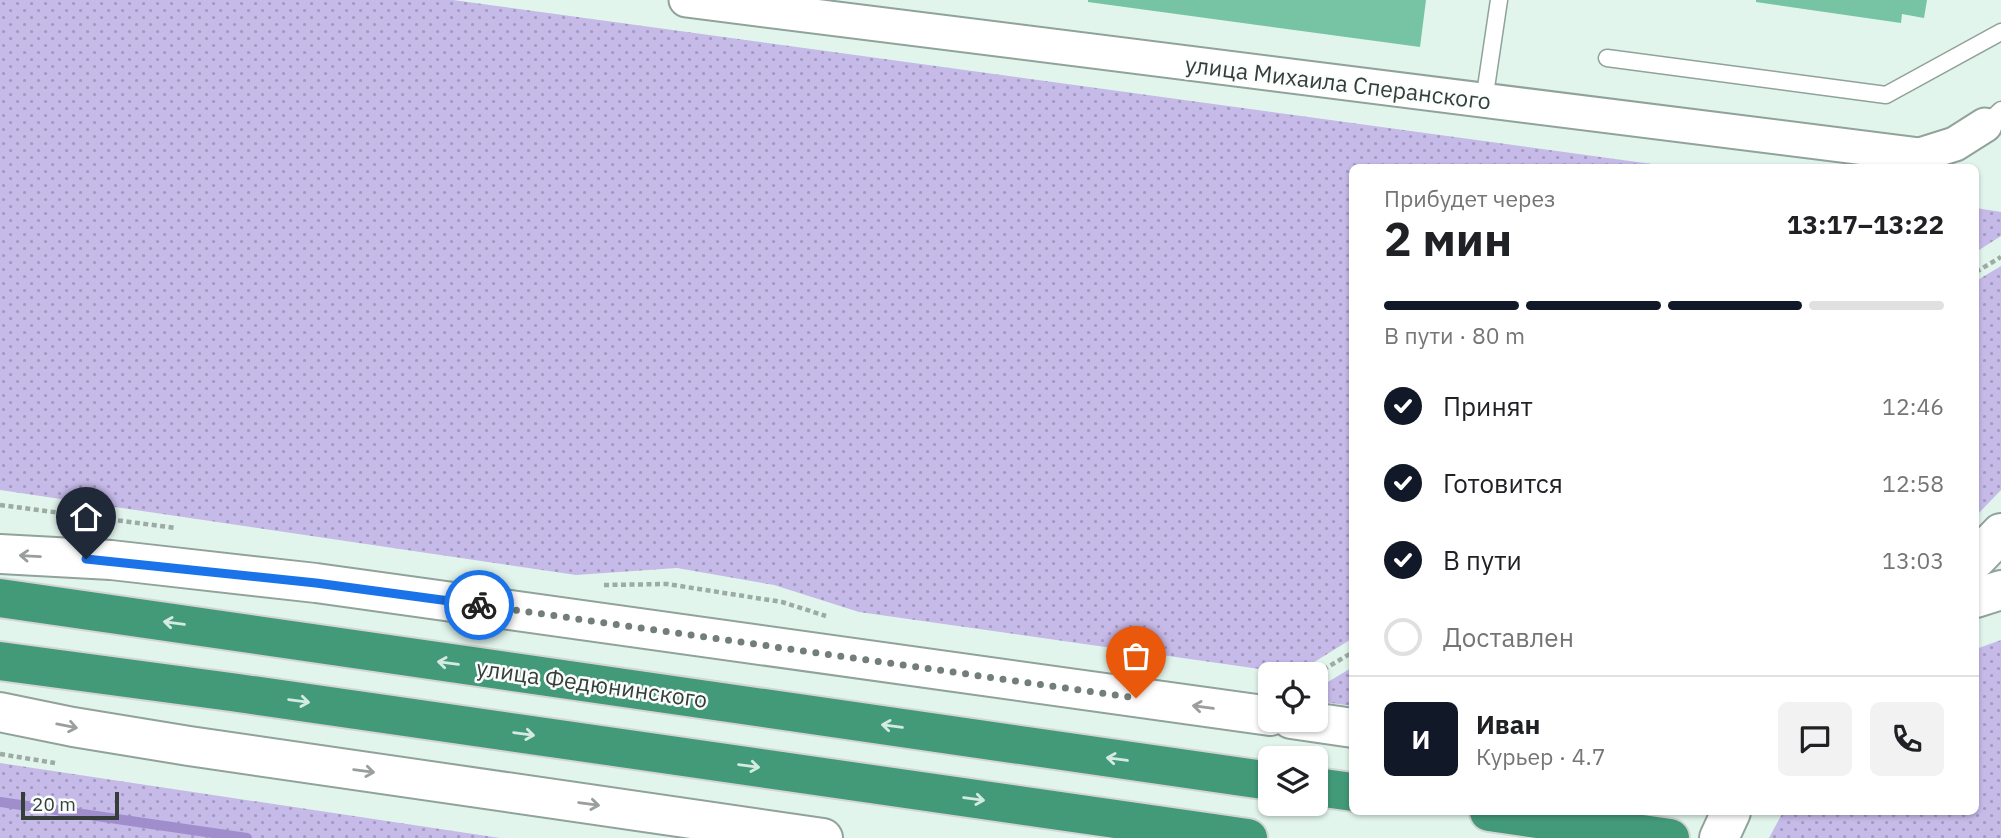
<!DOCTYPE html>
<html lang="ru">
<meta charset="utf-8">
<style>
:root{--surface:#fff;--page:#f2f2f2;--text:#202124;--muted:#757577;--line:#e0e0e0;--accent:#111827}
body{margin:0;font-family:"IBM Plex Sans",sans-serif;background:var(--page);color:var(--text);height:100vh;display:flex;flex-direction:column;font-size:26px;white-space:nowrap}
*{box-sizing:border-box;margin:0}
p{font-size:23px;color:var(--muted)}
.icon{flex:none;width:38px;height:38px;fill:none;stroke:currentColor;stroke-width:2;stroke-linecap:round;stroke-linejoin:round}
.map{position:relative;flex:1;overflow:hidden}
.panel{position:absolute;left:1349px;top:164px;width:630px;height:651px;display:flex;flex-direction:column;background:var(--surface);border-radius:10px;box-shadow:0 2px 5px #0004}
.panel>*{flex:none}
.controls{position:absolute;left:1258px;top:662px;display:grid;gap:14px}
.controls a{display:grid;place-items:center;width:70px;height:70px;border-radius:10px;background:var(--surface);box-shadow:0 2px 5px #0004;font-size:35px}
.scale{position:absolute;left:21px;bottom:18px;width:98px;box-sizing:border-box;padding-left:7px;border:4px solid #363e3a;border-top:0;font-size:19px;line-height:24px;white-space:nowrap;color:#363e3a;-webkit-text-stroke:5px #fafefc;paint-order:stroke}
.pin{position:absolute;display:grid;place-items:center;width:60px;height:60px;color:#fff;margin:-72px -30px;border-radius:50% 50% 50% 0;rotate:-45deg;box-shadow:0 0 7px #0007}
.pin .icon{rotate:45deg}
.courier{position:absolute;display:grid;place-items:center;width:70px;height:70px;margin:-35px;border:5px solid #1a73e8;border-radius:50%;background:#fff;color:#222;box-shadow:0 2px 9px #0007}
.head em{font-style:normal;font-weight:800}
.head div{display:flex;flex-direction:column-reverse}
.head{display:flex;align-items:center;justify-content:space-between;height:119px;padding:0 35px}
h1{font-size:46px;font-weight:800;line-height:52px}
.bar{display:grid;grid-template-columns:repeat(4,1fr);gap:10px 7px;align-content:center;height:84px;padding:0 35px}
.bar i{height:9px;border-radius:5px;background:var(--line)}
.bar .active{background:var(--accent)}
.bar p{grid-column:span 4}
.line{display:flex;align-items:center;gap:18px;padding:0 35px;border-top:2px solid var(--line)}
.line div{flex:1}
.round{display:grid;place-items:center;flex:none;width:74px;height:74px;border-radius:10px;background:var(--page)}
ol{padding:0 35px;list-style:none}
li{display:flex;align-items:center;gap:21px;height:77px}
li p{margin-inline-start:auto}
li .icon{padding:7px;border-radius:50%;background:var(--accent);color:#fff;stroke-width:4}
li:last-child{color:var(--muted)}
li i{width:38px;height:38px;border:4px solid var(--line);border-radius:50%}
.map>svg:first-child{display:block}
.grass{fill:url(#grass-dots)}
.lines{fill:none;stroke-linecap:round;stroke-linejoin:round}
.stream{stroke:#9f8ecb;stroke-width:10}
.building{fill:#76c4a4}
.lane-casing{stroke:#90a29a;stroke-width:19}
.street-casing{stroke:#90a29a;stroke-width:37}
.secondary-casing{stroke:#90a29a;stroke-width:42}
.highway-casing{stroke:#d3d5d4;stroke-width:42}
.path{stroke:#9caba4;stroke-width:4.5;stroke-dasharray:5 3.5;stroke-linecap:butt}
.lane{stroke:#fff;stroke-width:16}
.street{stroke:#fff;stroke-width:33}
.secondary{stroke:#fff;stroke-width:38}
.highway{stroke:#429a79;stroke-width:38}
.oneway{stroke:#9a9e9c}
.oneway2{stroke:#d5eae2}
.done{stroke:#727e78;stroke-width:7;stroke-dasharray:0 12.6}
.route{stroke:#1a73e8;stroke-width:9}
.labels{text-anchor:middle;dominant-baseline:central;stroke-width:5;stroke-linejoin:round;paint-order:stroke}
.street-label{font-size:23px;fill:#363e3a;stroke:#fafefc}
</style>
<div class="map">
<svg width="2001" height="838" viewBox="0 0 2001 838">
<defs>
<pattern id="grass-dots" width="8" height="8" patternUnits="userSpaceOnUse" patternTransform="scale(1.75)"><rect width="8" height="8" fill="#c6bae9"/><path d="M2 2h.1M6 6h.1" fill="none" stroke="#a299be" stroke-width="1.8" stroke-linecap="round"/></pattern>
</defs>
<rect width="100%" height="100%" fill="#e2f5ec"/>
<path class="grass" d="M 0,0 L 453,0 L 1681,168 L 1353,168 L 1353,638 L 1295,674 L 859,612 L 774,585 L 677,568 L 576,575 L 0,490 Z
M 1976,208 L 2001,212 L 2001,236 L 1976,252 Z
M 2001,266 L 2001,490 L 1976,516 L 1976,281 Z
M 2001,640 L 2001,838 L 1769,838 L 1783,812 L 1976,812 L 1976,649 Z
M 1353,667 L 1353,706 L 1316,701 L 1316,689 Z
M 0,763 L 500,838 L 0,838 Z"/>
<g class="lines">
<path class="stream" d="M 0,802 L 247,838"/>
</g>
<path class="building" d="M 1088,0 L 1426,0 L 1420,47 L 1088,2 Z
M 1756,0 L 1927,0 L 1924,18 L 1902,14 L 1901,23 L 1756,2 Z"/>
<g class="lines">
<g class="lane-casing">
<path id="lane" d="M 1607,58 L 1886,95 L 2001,32
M 1484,101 L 1499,0
M 1985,125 L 2001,110"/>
</g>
<g class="street-casing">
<path id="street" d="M 686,0 L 1920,155 L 1955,144 L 1985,125"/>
</g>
<g class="secondary-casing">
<path id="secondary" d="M 0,554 L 111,560 L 316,583 L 1270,716
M 1976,559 L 2001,533
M 1976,598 L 2001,590
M 0,712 L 73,727 L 189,746 L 823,838
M 1291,719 L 1353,728
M 1719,838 L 1731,812"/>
</g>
<g class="highway-casing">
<path id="highway" d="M 0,598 L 1270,781
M 0,661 L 231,692 L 1248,838
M 1316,787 L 1353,792
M 1489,812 L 1670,838"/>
</g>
<path class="path" d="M 1976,272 L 2001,257
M 0,505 L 176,528
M 604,585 L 667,584 L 782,602 L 826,616
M 1316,674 L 1353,652
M 0,754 L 55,763"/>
<use href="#lane" class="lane"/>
<use href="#street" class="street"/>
<use href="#secondary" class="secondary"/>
<use href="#highway" class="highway"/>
</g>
<defs><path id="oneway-shaft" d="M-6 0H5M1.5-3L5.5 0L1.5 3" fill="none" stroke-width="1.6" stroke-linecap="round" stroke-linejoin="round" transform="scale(1.75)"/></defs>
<g class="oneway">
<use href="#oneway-shaft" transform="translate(30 556) rotate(-177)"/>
<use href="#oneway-shaft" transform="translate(1203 707) rotate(-172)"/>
<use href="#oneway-shaft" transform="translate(67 726) rotate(11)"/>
<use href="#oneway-shaft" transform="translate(364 771) rotate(8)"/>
<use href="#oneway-shaft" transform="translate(589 804) rotate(8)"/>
</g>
<g class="oneway2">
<use href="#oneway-shaft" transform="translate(174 623) rotate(-172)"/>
<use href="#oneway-shaft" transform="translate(448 663) rotate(-172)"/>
<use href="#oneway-shaft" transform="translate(299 701) rotate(8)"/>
<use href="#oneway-shaft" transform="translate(892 726) rotate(-172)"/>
<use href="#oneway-shaft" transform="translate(524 734) rotate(8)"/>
<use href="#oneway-shaft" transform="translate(1117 759) rotate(-172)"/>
<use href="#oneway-shaft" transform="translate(749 766) rotate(8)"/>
<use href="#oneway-shaft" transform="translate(974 799) rotate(8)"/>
</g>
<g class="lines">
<path class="done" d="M 479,605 L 1136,698"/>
<path class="route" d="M 86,559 L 316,583 L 479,605"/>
</g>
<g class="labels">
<g class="street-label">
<text transform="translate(1338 82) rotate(7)">улица Михаила Сперанского</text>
<text transform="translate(592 683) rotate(8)">улица Федюнинского</text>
</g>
</g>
</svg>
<div class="controls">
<a><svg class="icon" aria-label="locate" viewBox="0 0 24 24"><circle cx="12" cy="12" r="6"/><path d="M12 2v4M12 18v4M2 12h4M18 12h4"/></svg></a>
<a><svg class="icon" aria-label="layers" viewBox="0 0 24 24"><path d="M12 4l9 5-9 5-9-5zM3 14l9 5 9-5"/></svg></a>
</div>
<div class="scale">20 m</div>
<div class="pin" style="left:1136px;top:698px;background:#ea580c"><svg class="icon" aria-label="bag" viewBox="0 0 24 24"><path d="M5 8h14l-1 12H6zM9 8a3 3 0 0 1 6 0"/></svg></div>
<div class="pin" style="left:86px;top:559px;background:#1f2937"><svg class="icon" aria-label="home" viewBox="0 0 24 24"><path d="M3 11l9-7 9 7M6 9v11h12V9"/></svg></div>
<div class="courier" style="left:479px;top:605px"><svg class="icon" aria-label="bike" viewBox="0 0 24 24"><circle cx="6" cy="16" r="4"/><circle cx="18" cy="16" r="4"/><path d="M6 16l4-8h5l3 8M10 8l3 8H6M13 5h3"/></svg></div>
<section class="panel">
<div class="head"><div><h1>2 мин</h1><p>Прибудет через</p></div><em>13:17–13:22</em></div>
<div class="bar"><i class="active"></i><i class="active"></i><i class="active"></i><i></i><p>В пути · 80 m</p></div>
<ol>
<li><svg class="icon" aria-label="check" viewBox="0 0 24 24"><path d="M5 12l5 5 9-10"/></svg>Принят<p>12:46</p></li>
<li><svg class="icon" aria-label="check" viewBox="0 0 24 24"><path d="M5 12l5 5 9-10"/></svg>Готовится<p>12:58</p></li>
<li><svg class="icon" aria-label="check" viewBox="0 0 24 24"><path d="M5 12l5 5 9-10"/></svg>В пути<p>13:03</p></li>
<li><i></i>Доставлен</li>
</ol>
<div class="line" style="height:126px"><b class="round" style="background:var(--accent);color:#fff">И</b><div><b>Иван</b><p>Курьер · 4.7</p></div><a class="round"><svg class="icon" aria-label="chat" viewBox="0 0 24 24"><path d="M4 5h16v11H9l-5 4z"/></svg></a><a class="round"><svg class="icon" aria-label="phone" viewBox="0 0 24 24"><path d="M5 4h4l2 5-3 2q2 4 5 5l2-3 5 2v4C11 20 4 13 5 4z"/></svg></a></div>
</section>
</div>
